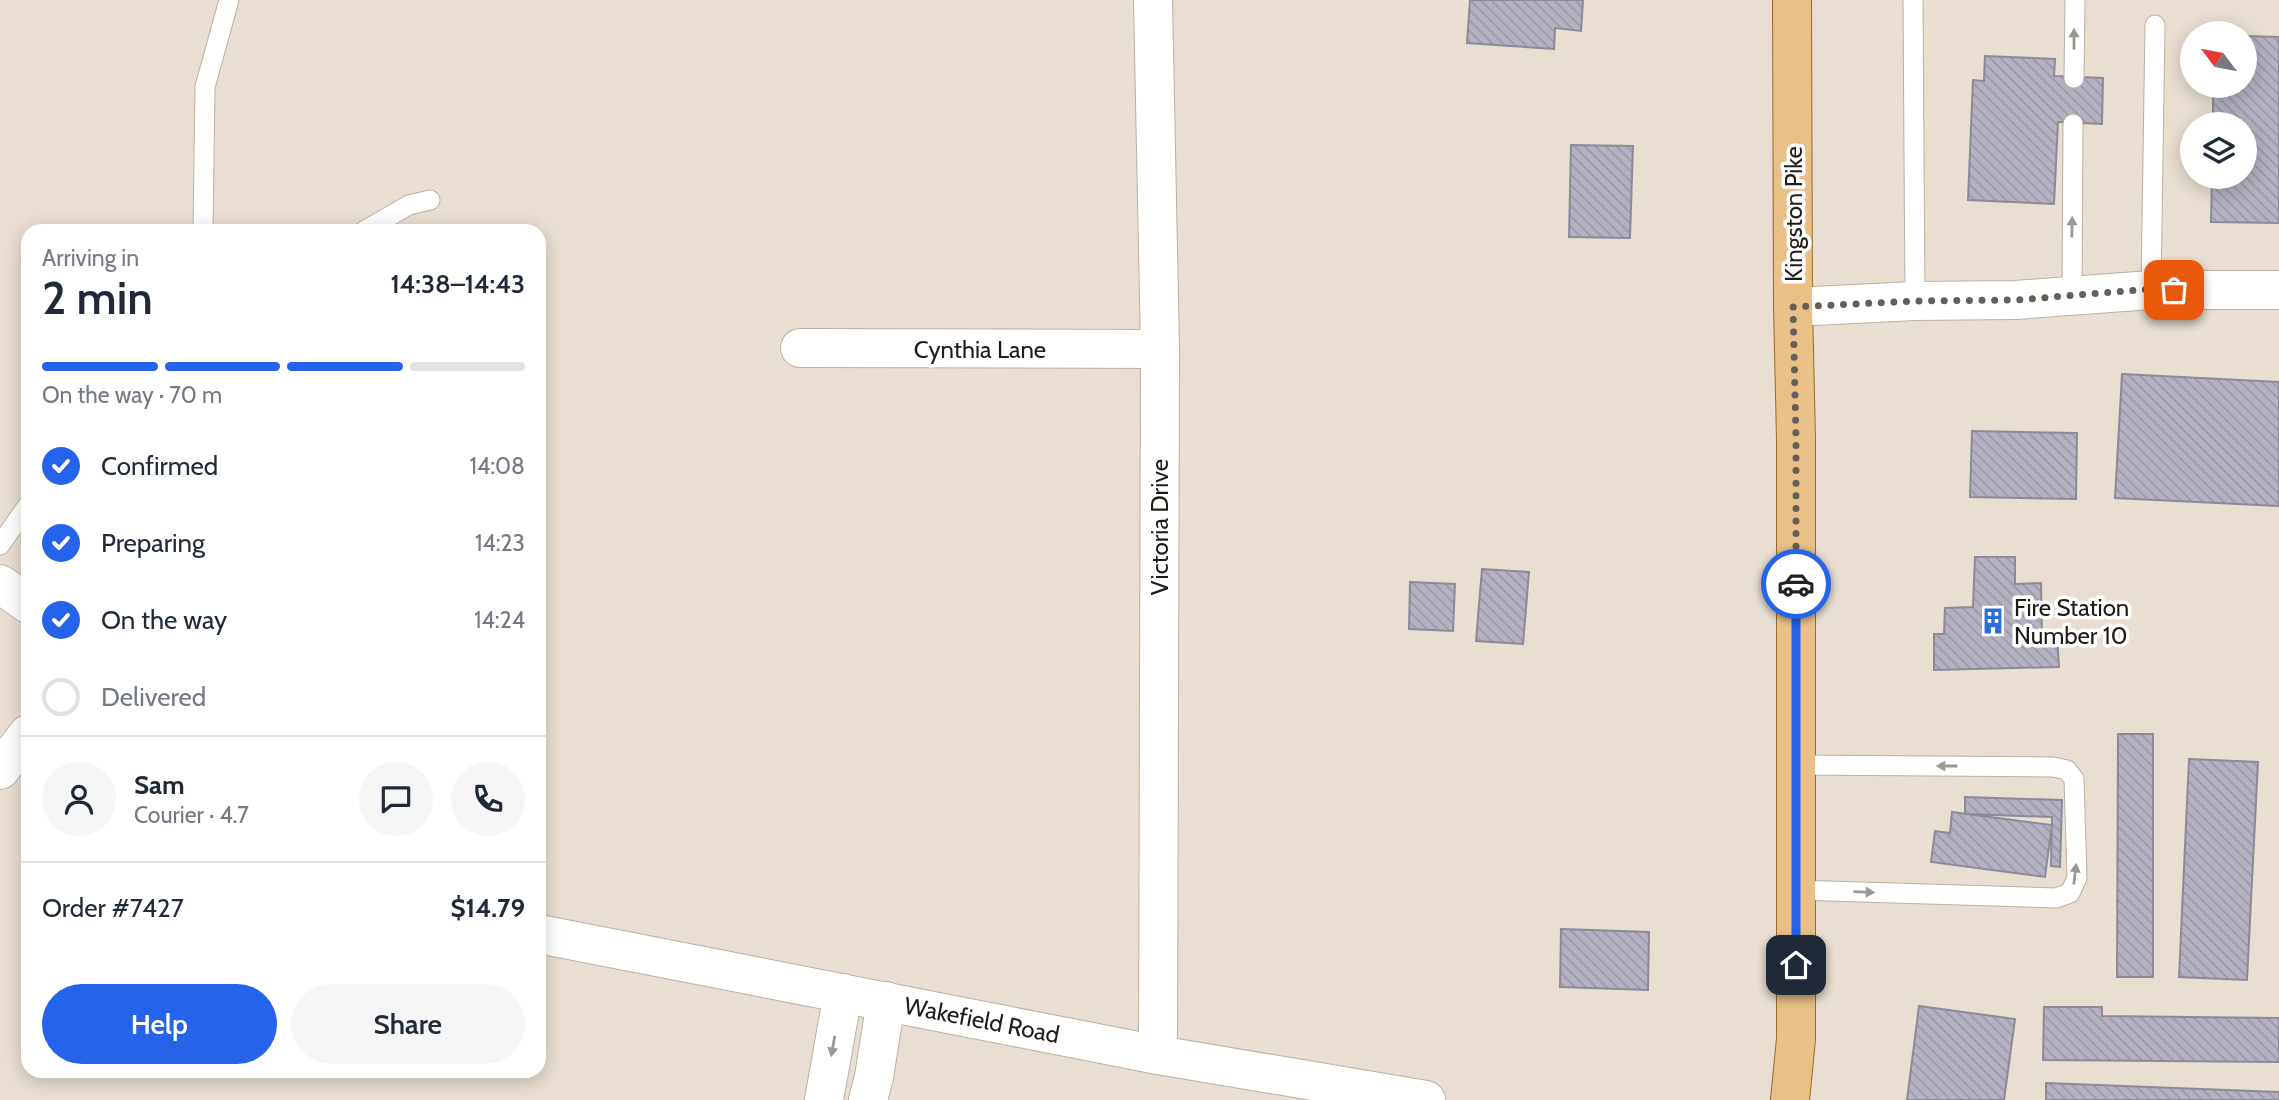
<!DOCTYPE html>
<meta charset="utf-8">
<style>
:root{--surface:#fff;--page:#f6f6f7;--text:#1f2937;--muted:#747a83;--line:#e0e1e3;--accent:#2563eb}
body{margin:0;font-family:Cabin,sans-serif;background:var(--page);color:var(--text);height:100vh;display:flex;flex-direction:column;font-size:26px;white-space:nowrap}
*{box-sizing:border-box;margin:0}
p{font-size:23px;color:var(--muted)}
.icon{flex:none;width:38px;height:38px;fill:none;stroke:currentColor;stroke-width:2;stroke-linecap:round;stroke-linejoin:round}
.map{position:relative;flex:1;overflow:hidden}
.panel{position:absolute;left:21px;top:224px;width:525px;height:854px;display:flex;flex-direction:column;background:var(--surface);border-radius:21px;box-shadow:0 4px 18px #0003}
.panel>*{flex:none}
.needle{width:46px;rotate:302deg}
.tools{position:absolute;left:2180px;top:21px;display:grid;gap:14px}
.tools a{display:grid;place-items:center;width:77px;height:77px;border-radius:50%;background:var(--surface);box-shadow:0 4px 18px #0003;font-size:35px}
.pin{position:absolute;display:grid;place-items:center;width:60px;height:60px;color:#fff;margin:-30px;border-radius:14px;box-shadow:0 4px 10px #0006}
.courier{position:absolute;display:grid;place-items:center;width:70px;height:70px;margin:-35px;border:5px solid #2563eb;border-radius:50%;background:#fff;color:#222;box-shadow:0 2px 9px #0007}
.overview em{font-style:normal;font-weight:600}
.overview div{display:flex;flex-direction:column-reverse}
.overview{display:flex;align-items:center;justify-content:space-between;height:119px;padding:0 21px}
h1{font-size:46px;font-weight:600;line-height:52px}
.bar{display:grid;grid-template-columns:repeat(4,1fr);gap:10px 7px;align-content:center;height:84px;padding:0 21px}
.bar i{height:9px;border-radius:5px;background:var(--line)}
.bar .current{background:var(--accent)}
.bar p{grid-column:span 4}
.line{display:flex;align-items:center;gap:18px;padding:0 21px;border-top:2px solid var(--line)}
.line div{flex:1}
.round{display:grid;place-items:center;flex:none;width:74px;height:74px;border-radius:37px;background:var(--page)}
ol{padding:0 21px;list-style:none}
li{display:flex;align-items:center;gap:21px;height:77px}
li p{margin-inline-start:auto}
li .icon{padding:7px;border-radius:50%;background:var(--accent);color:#fff;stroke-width:4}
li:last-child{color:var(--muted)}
li i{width:38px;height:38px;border:4px solid var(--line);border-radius:50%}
.action{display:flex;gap:14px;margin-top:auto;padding:14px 21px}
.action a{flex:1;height:80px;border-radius:42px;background:var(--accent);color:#fff;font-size:28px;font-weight:600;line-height:80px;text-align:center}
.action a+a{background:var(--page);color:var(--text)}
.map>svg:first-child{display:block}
.building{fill:url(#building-back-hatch);stroke:#8c8a99;stroke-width:2}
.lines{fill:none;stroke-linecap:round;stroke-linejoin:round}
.service-casing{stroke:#bab0a3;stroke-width:21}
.minor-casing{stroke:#bab0a3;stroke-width:40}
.primary-casing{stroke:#996b2c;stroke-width:40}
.service{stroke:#fff;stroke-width:19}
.minor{stroke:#fff;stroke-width:38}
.primary{stroke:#e9c088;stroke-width:38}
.oneway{fill:#9a9897}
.done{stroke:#655f58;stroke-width:7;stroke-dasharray:0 12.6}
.route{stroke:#2563eb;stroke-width:9}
.labels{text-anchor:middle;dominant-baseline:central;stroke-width:7;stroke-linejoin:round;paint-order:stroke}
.street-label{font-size:24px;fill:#1f1b17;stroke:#fff}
.poi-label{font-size:24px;fill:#1f1b17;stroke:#fff;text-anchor:start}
</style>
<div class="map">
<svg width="2279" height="1100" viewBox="0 0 2279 1100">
<defs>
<pattern id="building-back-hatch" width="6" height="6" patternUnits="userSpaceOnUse" patternTransform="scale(1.75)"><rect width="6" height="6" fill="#b4b2c1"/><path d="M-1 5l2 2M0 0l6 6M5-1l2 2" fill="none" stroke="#9a98a5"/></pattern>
</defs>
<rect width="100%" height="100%" fill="#e8ded1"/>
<path class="building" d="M 1470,0 L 1583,0 L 1581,31 L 1555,28 L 1554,49 L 1467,43 Z
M 2245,36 L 2279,37 L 2279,223 L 2211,222 L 2212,177 L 2245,177 L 2245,124 L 2213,124 L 2213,86 L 2245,86 Z
M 1985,56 L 2055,59 L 2054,76 L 2103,78 L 2102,124 L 2058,122 L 2054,204 L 1968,200 L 1973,80 L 1984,81 Z
M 1571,145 L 1633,146 L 1630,238 L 1569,237 Z
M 2122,374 L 2279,382 L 2279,506 L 2115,498 Z
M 1972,431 L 2077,433 L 2076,499 L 1970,497 Z
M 1975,557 L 2015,557 L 2015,584 L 2041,583 L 2042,635 L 2057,635 L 2059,667 L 1934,670 L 1934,634 L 1944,634 L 1945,608 L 1973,607 Z
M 1482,569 L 1529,572 L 1523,644 L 1476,641 Z
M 1410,582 L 1455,584 L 1453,631 L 1409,629 Z
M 2118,734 L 2153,734 L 2153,977 L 2117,977 Z
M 2189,759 L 2258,762 L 2247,980 L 2179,977 Z
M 1965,797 L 2062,800 L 2060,867 L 2051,866 L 2052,817 L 1965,814 Z
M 1952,812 L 2052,825 L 2045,877 L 1931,862 L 1935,831 L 1950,833 Z
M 1561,929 L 1649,932 L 1648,990 L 1560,987 Z
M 1919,1006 L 2015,1019 L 2004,1100 L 1907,1100 Z
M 2044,1007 L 2102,1007 L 2102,1016 L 2279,1018 L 2279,1062 L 2043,1060 Z
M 2046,1083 L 2279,1092 L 2279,1100 L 2046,1100 Z"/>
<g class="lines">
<g class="service-casing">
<path id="service" d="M 1913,0 L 1915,301
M 2074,78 L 2075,0
M 203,231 L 205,87 L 229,0
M 364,231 L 409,205 L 430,200
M 2151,290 L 2155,25
M 2072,296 L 2073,124
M 0,545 L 28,505
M 1795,890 L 2056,898 L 2070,893 L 2077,878 L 2074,779 L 2067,770 L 2053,767 L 1796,765"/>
</g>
<g class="minor-casing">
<path id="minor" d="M 1153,0 L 1160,349 L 1158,1055
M 1793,307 L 1915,301 L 2016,300 L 2151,290 L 2279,290
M 800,348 L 1160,349
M 0,584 L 28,604
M 0,770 L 28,734
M 539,934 L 1158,1055 L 1426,1100
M 824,1100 L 843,993
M 868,1100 L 874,1077 L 886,1001"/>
</g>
<g class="primary-casing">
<path id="primary" d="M 1790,1100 L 1796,1039 L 1796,439 L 1793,307 L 1792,0"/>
</g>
<use href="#service" class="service"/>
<use href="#minor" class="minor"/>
<use href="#primary" class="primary"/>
</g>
<defs><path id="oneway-solid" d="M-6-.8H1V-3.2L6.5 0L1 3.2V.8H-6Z" transform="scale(1.75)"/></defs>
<g class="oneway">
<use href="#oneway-solid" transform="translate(2074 39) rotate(-90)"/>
<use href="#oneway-solid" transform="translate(2072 227) rotate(-89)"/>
<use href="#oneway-solid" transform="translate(1947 766) rotate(-180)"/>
<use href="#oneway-solid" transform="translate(2075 874) rotate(-83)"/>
<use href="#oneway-solid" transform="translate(1864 892) rotate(2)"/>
<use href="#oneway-solid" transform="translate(833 1046) rotate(100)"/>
</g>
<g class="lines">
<path class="done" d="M 1796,584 L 1796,439 L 1793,307 L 1915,301 L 2016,300 L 2151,289 L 2174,290"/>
<path class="route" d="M 1796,965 L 1796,584"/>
</g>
<defs>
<g id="building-bare" transform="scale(2.1)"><path d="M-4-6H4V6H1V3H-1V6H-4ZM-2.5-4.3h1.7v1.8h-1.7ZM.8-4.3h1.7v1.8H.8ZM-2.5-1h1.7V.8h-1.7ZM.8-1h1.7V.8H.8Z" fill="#2b6eda" stroke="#fff" stroke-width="2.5" paint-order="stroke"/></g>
</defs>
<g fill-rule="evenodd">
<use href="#building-bare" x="1993" y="621"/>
</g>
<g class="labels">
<g class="street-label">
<text transform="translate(1793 214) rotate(-90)">Kingston Pike</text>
<text x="980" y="349">Cynthia Lane</text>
<text transform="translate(1159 527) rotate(-90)">Victoria Drive</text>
<text transform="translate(982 1020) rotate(11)">Wakefield Road</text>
</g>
<g class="poi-label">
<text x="2014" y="607">Fire Station<tspan x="2014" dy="28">Number 10</tspan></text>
</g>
</g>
</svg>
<div class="tools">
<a><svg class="needle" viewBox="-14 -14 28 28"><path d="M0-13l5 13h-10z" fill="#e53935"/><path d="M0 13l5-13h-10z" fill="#747a83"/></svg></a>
<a><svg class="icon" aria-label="layers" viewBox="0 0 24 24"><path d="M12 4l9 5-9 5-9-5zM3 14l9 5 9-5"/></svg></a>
</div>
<div class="pin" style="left:2174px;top:290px;background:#ea580c"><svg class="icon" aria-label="bag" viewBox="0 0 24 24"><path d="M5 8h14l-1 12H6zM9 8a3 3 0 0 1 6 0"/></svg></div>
<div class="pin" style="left:1796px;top:965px;background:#1f2937"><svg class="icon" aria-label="home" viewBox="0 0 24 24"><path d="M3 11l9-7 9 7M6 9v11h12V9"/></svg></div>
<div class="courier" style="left:1796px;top:584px"><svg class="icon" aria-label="car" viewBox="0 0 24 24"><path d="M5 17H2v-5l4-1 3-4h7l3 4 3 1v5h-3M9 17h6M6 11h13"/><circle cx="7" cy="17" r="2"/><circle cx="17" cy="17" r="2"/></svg></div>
<section class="panel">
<div class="overview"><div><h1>2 min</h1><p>Arriving in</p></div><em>14:38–14:43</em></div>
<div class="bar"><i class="current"></i><i class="current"></i><i class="current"></i><i></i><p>On the way · 70 m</p></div>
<ol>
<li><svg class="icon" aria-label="check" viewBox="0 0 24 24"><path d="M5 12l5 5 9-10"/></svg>Confirmed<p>14:08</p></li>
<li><svg class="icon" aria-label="check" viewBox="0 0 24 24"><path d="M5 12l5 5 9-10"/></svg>Preparing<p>14:23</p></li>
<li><svg class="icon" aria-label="check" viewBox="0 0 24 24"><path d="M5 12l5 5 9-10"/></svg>On the way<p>14:24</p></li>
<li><i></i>Delivered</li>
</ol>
<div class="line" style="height:126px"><a class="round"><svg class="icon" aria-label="person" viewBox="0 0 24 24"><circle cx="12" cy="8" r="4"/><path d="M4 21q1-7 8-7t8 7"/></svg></a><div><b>Sam</b><p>Courier · 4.7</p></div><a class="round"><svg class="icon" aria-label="chat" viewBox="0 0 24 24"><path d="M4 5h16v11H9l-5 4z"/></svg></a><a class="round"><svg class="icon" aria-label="phone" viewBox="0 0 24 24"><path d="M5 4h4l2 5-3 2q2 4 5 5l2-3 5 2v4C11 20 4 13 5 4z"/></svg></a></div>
<div class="line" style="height:91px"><div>Order #7427</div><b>$14.79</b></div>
<div class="action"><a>Help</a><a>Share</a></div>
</section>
</div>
